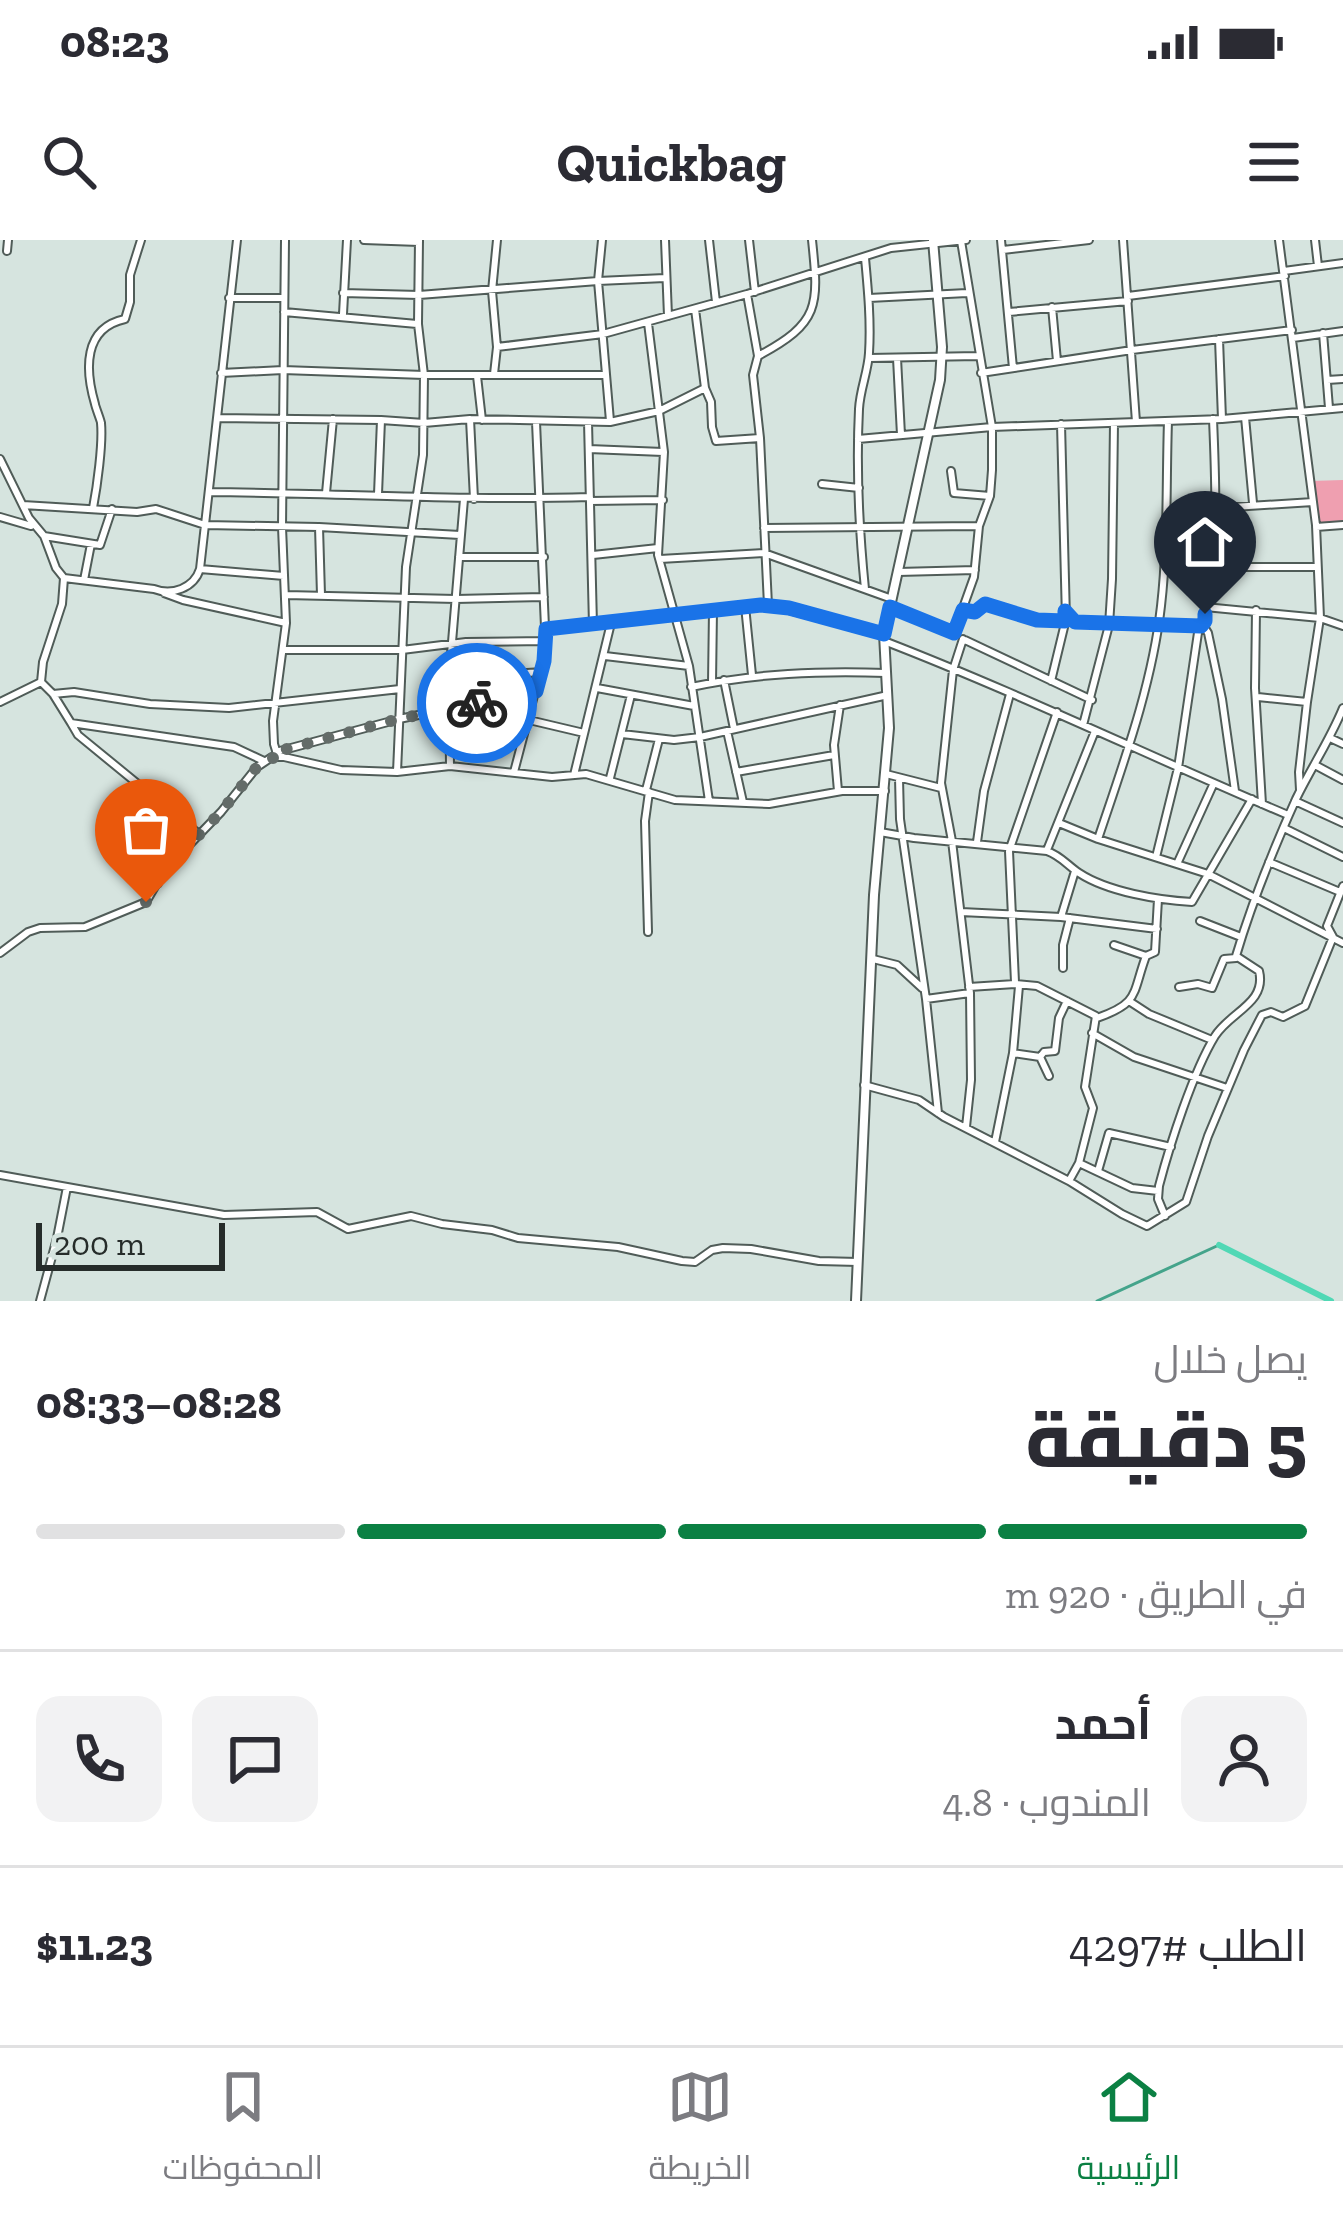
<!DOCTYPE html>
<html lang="ar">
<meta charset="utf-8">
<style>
:root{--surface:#fff;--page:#f2f2f3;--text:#2b2b33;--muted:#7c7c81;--line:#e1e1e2;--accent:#0b8043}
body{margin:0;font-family:"Zilla Slab",Cairo,serif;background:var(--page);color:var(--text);direction:rtl;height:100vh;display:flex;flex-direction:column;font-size:45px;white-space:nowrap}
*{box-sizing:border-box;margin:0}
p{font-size:39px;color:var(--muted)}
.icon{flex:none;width:66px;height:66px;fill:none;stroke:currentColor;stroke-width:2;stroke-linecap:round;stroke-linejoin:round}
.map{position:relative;height:1061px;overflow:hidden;direction:ltr}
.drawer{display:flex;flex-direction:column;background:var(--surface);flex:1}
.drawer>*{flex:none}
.scale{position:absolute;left:36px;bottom:30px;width:189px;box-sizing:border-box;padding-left:12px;border:6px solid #262c2a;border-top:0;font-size:33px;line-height:42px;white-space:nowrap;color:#262c2a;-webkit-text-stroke:9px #d6e4df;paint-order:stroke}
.pin{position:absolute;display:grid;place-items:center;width:102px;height:102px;color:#fff;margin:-123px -51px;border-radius:50% 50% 50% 0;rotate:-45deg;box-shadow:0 0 12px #0007}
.pin .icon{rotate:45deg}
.courier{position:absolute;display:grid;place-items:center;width:120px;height:120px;margin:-60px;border:9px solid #1a73e8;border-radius:50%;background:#fff;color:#222;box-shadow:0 3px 15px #0007}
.head em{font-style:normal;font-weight:800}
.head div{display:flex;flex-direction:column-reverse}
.head{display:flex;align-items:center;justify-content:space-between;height:204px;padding:0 36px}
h1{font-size:78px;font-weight:800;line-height:90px}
.bar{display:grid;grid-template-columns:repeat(4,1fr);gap:18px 12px;align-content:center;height:144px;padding:0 36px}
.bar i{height:15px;border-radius:9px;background:var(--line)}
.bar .active{background:var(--accent)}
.bar p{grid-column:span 4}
.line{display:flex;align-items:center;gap:30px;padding:0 36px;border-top:3px solid var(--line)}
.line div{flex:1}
.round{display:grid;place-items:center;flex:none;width:126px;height:126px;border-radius:24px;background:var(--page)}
.status{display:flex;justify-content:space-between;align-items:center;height:84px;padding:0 60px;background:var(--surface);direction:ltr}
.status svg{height:33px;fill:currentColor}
header{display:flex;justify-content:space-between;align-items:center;height:156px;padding:0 36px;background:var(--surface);font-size:54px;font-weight:800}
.tab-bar{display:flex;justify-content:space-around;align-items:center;height:168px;border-top:3px solid var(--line);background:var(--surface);font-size:33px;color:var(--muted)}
.tab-bar a{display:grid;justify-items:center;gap:6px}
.tab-bar .active{color:var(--accent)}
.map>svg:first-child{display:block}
.green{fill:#ef9fb0}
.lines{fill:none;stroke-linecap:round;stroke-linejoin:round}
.stream{stroke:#44a48b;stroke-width:3}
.canal{stroke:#51d8b5;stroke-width:6}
.minor-casing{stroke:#505c58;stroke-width:10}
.tertiary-casing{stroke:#505c58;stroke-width:12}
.minor{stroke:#fff;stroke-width:6}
.tertiary{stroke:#fff;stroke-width:8}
.done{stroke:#646c69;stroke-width:12;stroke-dasharray:0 21.6}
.route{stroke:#1a73e8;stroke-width:15}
</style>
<div class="status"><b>08:23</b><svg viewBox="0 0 49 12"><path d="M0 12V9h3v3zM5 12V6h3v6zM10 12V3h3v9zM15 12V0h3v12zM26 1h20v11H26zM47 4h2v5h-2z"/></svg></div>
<header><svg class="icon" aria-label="menu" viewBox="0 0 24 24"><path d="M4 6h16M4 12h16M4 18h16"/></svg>Quickbag<svg class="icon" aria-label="search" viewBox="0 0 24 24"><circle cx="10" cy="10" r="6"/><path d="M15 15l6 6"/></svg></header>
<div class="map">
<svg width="1343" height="1061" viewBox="0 0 1343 1061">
<rect width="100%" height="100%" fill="#d6e4df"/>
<path class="green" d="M 1343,240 L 1343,282 L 1316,285 L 1310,241 Z"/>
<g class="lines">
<path class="stream" d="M 1097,1061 L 1219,1005"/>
<path class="canal" d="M 1219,1005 L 1331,1061"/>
<g class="minor-casing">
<path id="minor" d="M 364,0 L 419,2
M 602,0 L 598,41 L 610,181
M 665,0 L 668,76
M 709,0 L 716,62
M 749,0 L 755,52
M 1001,0 L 1013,128
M 1123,0 L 1136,182
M 1279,0 L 1316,285 L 1320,378 L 1307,462 L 1299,532 L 1300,550
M 1315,0 L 1318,26
M 1003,10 L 1089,0
M 7,11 L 8,0
M 1284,31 L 1343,23
M 343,53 L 419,55 L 598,41 L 665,38
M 747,54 L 758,116 L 753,135 L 760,198 L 768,365
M 1128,56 L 1285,36
M 229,58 L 284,58
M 869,58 L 967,53
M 1052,67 L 1057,121
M 695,69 L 705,148 L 711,162 L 712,187 L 716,201 L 760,198
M 284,72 L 417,84
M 1009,72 L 1128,61
M 343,74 L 347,0
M 648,83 L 664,212 L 658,315 L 689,426 L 709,561
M 1323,93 L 1329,168
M 1293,98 L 1343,91
M 1219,99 L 1222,179
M 497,107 L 603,94 L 747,54 L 891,8 L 966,0
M 758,116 C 820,83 819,66 812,0
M 869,118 L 978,116
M 897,118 L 901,195
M 221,133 L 283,130 L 424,135 L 605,135
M 981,133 L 1132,110 L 1292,90
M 494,134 L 497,107 L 492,51 L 497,0
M 477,136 L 482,180
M 1327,140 L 1343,139
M 1245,177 L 1253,263
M 217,178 L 381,180 L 424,183 L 470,179 L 610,182 L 659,171 L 705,148
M 470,179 L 474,259
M 588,182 L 593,385
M 858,199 L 992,187 L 1222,179 L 1343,168
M 589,209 L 663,212
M 0,219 L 29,278 L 44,296 L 56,328 L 64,338 L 62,364 L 43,422 L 41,442
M 951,231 L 954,253 L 990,256
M 822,244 L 859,248
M 209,252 C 336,253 463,261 590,257
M 326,253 L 333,179
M 378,254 L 381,180
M 590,261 L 663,260
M 23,265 L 137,272 L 156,269 L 205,285 L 319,287 L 460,295
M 93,268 C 97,247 103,204 101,183 C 101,181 95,166 95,164 C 85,130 83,88 125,79 L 130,62 L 130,35 L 141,0
M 1217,268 L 1313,262
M 0,277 L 31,286
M 319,287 L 321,355
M 1316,287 L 1343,285
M 764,288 L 979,286
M 44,296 L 100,305 L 112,269
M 593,315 L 658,308
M 459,317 L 544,317
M 660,319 L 764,313 L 892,359
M 1212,327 L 1316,327
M 200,329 L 237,0
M 898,332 L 975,330
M 64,338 L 154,349 C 172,356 194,348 200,329 L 284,336
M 84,340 L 91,304
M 865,349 C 859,289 856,229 859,169 C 860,149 868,132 869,113 C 871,82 868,50 865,18
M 164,353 L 183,360 L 286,383
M 286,355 L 456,359 L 544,357
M 745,366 L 752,435
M 890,367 L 954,393
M 1205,367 L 1320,378 L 1343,386
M 963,370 L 975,372 L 985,364 L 1037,380 L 1065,381
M 1256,370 L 1255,448 L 1262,564
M 1065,371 L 1075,382 L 1203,385 C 1219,318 1216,248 1213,179
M 1203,385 L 1208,393 L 1222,459 L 1235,551
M 546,389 L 768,365 L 884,394
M 954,393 L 974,337 L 979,286 L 990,256 L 992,230 L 992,187 L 961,1
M 963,399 L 953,430 L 941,543 L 952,601 L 970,753 L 971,840 L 966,887
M 965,400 L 1092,460
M 884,401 C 1021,454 1153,518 1288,575
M 283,410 L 402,410 L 466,402 L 546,401
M 605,416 L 689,426
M 449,438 L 542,432
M 724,440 L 734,489
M 1051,441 L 1066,379 L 1061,184
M 41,442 L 53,454 L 71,483 L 234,507 L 264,521
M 712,443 L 713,370
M 691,447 C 757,433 819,431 886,433
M 597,448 L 694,466
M 53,454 L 74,452 L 150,464 L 229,468 L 400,449
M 1258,457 L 1307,462
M 0,462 L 41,442
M 529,480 L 584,493
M 71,483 L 78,495 L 199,594
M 1083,485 L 1109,385 L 1112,339 L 1114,183
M 727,491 L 743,562
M 622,494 L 674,500 L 700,497 L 888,455
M 1330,498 L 1343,504
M 276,512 L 399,479 L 535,451
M 278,517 L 274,504 L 273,481 L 286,383 L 282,287 L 285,0
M 1315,525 L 1343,540
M 450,526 L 449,438 L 464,259
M 397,532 L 406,327 L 423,215 L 424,135 L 418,84 L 419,0
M 514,532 L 546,410 L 536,182
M 736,532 L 834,515
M 886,534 L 941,548
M 574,535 L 611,383
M 610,538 L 631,455
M 899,538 L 900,579 L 926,759 L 938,873
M 646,550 L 659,499
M 838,551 L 834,505 L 840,465
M 1295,561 L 1343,583
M 1059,583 L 1098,599 L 1208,634 L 1343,703
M 1284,588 L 1343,617
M 880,592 L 914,598 L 1047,611 C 1061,616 1067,625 1079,633 C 1108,652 1158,660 1192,662 L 1252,559
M 1098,599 C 1123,524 1152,446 1161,366 C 1168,305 1166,242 1168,181
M 977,602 L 984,551 L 1010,454
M 1047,610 L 1095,491
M 1156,617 L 1178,528 L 1199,386
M 1269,622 L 1340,652
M 1177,624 L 1213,545
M 961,672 L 1061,677 L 1157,689
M 1061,677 L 1075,631
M 1200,681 L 1241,697
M 648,692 L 645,581 L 649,552
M 1114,705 L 1146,716 L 1155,712 L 1158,659
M 0,713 L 28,692 L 40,688 L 85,687 L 146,662 L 164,631 L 221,572 L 257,527 L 272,517 L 284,517 L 341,530 L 397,532 L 450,526 L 552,537 L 586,534 L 675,560 L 769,564 L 842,551 L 885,551
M 873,719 L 897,725 L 922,748
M 1063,728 L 1063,705 L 1070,678
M 1015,742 L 1009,611 L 1057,472
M 969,747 L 1015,744 L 1037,746 L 1096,776 L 1085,847 L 1093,868 L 1079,923 L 1069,941
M 1179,747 L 1198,744 L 1212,748 L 1224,719 L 1236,718
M 926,759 L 970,753
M 1129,761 L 1149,774 L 1212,800
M 1097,778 C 1140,763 1132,754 1146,716
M 1092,793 L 1134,817 L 1227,848
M 1013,813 L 1040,817 L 1044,812 L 1055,811 L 1059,778 L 1067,761
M 1040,817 L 1049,836
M 864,845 L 919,860 L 944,877 L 1069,941 L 1122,974 L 1147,986 L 1186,962 L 1208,896 L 1244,810 L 1262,775 L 1271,772 L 1283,777 L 1305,766 L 1333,697 L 1327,686 L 1343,646
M 995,902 L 1013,813 L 1019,746
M 1079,923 L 1132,948 L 1158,951
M 1098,931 L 1109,893 L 1171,907
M 0,935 L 224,975 L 317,972 L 348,989 L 411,976 L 442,984 L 492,990 L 518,998 L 618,1007 L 682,1021 L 695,1022 L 712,1010 L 723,1008 L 751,1009 L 819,1021 L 858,1022
M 1165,976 L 1158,959 L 1159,946 C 1170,904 1193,832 1215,796 C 1230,772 1267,763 1259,731 L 1236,716 C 1252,662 1273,610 1296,559 C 1311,528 1330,500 1343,468
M 40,1061 L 57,998 L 67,947"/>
</g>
<g class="tertiary-casing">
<path id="tertiary" d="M 856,1061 L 874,655 L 889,488 L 884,394 L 940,140 L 942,107 L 933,0"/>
</g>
<use href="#minor" class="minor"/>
<use href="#tertiary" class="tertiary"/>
</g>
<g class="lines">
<path class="done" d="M 146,662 L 164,631 L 221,572 L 257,527 L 267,519 L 278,517 L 276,512 L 398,479 L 477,463"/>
<path class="route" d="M 477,463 L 536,451 L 544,421 L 546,389 L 761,365 L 789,368 L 884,394 L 890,367 L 954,393 L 963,370 L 975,372 L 985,364 L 1037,380 L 1065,381 L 1065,371 L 1075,382 L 1201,386 L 1205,381 L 1205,374"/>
</g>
</svg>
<div class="scale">200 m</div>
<div class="pin" style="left:146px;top:662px;background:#ea580c"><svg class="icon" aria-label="bag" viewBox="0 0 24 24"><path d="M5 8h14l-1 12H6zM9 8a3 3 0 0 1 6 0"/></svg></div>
<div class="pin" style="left:1205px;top:374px;background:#1f2937"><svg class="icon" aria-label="home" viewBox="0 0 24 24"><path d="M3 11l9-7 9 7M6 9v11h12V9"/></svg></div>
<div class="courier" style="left:477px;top:463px"><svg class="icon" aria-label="bike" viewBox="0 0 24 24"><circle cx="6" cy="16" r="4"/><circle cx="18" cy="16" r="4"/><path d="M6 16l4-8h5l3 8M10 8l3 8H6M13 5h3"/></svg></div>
</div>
<section class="drawer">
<div class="head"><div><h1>5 دقيقة</h1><p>يصل خلال</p></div><em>08:28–08:33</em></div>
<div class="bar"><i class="active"></i><i class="active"></i><i class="active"></i><i></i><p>في الطريق · 920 m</p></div>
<div class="line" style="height:216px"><a class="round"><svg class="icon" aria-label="person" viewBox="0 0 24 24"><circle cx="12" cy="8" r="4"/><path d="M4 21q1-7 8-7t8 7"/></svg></a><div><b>أحمد</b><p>المندوب · 4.8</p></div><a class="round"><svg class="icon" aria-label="chat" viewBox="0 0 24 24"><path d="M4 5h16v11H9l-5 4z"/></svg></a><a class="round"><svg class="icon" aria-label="phone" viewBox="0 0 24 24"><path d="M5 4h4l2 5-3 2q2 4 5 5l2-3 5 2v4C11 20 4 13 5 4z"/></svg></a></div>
<div class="line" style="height:156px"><div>الطلب #4297</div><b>$11.23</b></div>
</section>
<nav class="tab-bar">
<a class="active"><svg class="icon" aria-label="home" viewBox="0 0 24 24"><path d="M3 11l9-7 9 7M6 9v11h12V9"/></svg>الرئيسية</a>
<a><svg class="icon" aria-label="map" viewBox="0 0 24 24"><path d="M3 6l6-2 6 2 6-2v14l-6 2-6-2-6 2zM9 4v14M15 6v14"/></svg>الخريطة</a>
<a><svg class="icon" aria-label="saved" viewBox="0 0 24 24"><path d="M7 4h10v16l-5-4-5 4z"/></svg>المحفوظات</a>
</nav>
